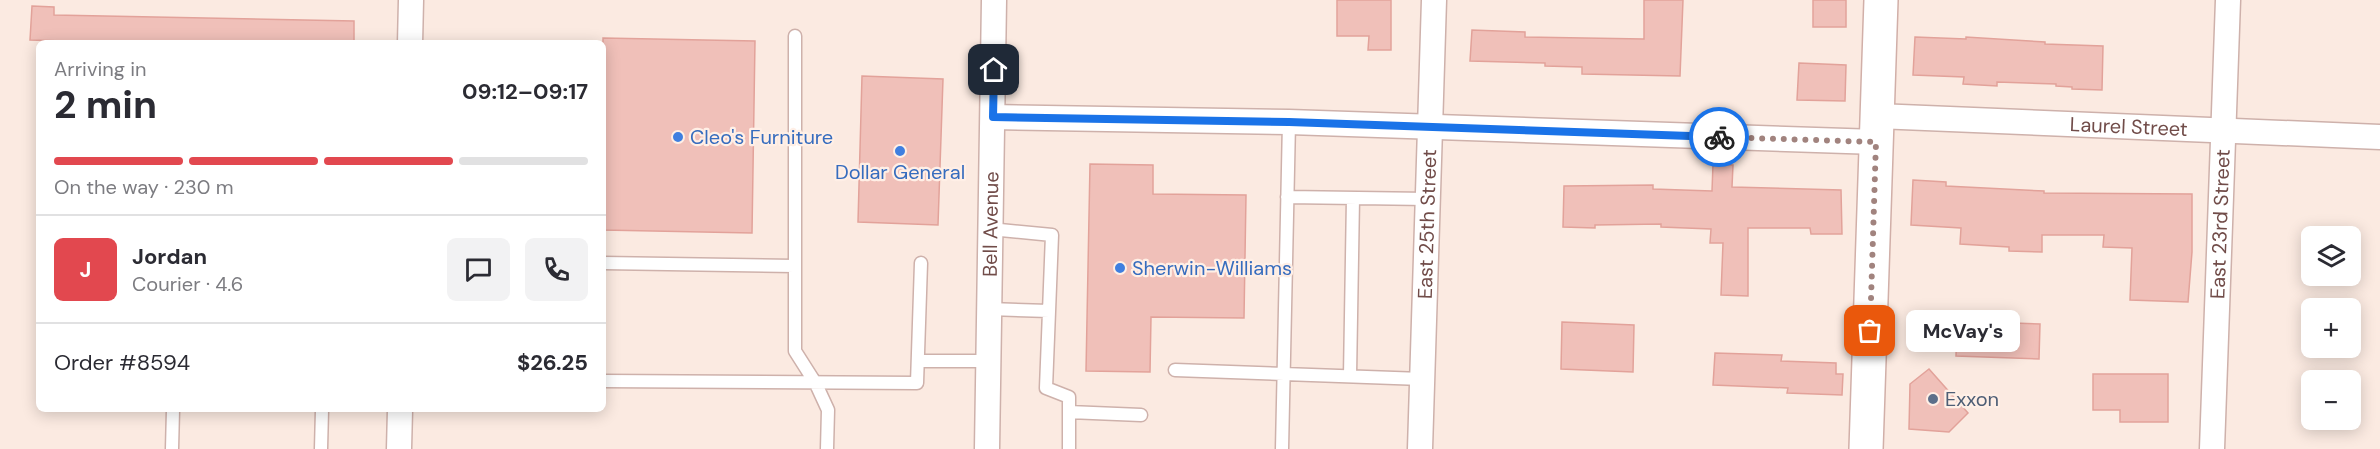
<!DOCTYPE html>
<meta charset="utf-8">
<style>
:root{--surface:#fff;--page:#f2f2f3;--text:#2b2b33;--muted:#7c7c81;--line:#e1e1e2;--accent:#e2484f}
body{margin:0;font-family:"DM Sans",sans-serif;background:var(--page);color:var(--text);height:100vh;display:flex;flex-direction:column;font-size:22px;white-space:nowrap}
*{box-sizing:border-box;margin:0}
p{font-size:20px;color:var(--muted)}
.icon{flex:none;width:33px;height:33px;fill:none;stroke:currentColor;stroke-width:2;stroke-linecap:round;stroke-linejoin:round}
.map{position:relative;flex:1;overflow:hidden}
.details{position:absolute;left:36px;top:40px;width:570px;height:372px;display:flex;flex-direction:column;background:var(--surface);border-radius:9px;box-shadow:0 3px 15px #0003}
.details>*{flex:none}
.buttons{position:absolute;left:2301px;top:226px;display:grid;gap:12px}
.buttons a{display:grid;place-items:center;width:60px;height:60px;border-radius:9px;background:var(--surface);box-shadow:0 3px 15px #0003;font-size:30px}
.pin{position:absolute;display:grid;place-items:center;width:51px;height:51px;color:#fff;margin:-26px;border-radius:12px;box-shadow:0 3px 9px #0006}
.courier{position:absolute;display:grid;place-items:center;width:60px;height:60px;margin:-30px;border:4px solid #1a73e8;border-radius:50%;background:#fff;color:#222;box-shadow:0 2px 8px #0007}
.bubble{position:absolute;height:42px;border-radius:9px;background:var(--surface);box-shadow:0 3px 15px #0003;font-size:20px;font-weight:700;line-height:42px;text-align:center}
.headline em{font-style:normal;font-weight:700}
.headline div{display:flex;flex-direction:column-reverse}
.headline{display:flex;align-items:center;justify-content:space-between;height:102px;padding:0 18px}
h1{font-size:39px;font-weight:700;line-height:45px}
.bar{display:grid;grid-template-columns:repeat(4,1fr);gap:9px 6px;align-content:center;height:72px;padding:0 18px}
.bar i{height:8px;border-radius:4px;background:var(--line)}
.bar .active{background:var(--accent)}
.bar p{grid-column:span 4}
.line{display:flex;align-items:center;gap:15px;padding:0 18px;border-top:2px solid var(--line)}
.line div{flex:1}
.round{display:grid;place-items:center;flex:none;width:63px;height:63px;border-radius:9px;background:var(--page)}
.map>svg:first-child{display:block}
.building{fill:#f0c0b9;stroke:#e2a29a;stroke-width:1.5}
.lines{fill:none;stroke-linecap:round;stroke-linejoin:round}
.lane-casing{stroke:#ceb1ab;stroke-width:15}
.street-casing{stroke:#ceb1ab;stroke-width:27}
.secondary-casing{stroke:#d1afa8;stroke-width:36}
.lane{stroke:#fff;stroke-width:12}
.street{stroke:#fff;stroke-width:24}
.secondary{stroke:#fff;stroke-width:33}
.done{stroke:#a1837e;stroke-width:6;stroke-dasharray:0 10.8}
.route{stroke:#1a73e8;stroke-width:8}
.shop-dot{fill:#3f7fe0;stroke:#ffefe6;stroke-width:2}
.service-dot{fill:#5c6f8a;stroke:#ffefe6;stroke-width:2}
.labels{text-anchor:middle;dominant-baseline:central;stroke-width:4.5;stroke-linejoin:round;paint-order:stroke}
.street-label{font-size:20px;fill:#714c49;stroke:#ffefe6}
.shop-label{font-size:20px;fill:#366cbe;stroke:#ffefe6;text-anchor:start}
.service-label{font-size:20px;fill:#4e5e75;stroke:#ffefe6;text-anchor:start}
</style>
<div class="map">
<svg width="2380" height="449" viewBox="0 0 2380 449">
<rect width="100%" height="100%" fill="#fbeae1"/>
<path class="building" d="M 1337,0 L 1391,0 L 1391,50 L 1368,50 L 1369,36 L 1337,36 Z
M 1644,0 L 1683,0 L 1680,76 L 1582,74 L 1582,67 L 1545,66 L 1545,63 L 1470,61 L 1472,30 L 1525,32 L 1525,37 L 1644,39 Z
M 1813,0 L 1846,0 L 1846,27 L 1813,27 Z
M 32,6 L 54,7 L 54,15 L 354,21 L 354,44 L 162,44 L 30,40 Z
M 1915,37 L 1966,39 L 1966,37 L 2045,42 L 2045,44 L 2103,46 L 2102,90 L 2072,89 L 2072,87 L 2056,86 L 2056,84 L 1997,82 L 1997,86 L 1963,84 L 1964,77 L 1913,75 Z
M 603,38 L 755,41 L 752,233 L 603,230 Z
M 1799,63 L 1846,65 L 1845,101 L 1797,100 Z
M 862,76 L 943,79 L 938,225 L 858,222 Z
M 1090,164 L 1153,165 L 1153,194 L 1246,195 L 1244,318 L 1151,317 L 1150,372 L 1086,371 Z
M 1713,164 L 1733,165 L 1732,187 L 1841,190 L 1842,234 L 1811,234 L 1810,228 L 1748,228 L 1748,296 L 1721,295 L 1723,243 L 1710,243 L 1711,229 L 1661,227 L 1661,224 L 1595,225 L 1595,228 L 1563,227 L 1564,186 L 1653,185 L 1653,189 L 1712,191 Z
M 1913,180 L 1946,182 L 1946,186 L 2044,191 L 2044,193 L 2192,194 L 2192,252 L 2188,302 L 2130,300 L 2132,248 L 2103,247 L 2104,235 L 2042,235 L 2042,252 L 2009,251 L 2009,247 L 1960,244 L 1961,228 L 1911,225 Z
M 1957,321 L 2040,324 L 2039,359 L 1956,356 Z
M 1562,322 L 1634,325 L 1633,372 L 1561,369 Z
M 1715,353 L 1782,355 L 1781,361 L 1836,363 L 1836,374 L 1843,374 L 1842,395 L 1787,393 L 1788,388 L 1713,385 Z
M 1929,369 L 1968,413 L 1949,432 L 1909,429 L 1910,384 Z
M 2093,374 L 2168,374 L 2168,422 L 2120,422 L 2120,410 L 2093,410 Z"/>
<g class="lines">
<g class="lane-casing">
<path id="lane" d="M 795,36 L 795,351 L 816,384 L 828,410 L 827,449
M 1287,197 L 1428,199
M 990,229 L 1052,235 L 1046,388 L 1069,397 L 1069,449
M 603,263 L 794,266
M 989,309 L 1049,311
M 919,361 L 988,361
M 1175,370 L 1422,379
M 1350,376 L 1353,198
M 603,381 L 917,383 L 921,263
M 1069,412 L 1141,415
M 172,449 L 173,410
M 321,449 L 322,410
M 1282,449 L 1289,122"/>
</g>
<g class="street-casing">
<g id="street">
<path d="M 410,44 L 411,0"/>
<path id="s1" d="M 1877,116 L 2380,137"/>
<path d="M 993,117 L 1289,122 L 1877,142"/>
<path d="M 399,449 L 400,410"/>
<path id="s2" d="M 987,449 L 994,0"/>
<path id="s3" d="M 1420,449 L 1434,0"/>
<path id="s4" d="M 2212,449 L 2228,0"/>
</g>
</g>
<g class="secondary-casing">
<path id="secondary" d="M 1866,449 L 1881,0"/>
</g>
<use href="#lane" class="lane"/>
<use href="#street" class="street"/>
<use href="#secondary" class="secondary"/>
</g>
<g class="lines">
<path class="done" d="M 1719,137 L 1876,142 L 1870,331"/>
<path class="route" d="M 994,70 L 993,117 L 1289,122 L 1719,137"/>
</g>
<g class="shop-dot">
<circle cx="678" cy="137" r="6"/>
<circle cx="900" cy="151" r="6"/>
<circle cx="1120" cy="268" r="6"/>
</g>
<circle class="service-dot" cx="1933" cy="399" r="6"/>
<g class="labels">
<g class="street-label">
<text stroke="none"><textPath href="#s1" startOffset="252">Laurel Street</textPath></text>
<text stroke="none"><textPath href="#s2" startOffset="225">Bell Avenue</textPath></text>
<text stroke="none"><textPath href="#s3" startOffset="225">East 25th Street</textPath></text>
<text stroke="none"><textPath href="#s4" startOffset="225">East 23rd Street</textPath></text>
</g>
<g class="shop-label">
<text x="690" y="137">Cleo's Furniture</text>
<text x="900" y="172" text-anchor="middle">Dollar General</text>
<text x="1132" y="268">Sherwin-Williams</text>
</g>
<g class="service-label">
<text x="1945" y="399">Exxon</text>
</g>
</g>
</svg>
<div class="buttons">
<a><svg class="icon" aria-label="layers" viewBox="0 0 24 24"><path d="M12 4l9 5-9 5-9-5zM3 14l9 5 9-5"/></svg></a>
<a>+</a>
<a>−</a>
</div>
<div class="pin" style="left:1870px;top:331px;background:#ea580c"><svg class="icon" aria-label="bag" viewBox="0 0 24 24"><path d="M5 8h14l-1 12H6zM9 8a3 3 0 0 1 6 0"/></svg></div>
<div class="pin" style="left:994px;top:70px;background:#1f2937"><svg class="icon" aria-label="home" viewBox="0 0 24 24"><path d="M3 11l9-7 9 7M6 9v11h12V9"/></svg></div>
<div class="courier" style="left:1719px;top:137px"><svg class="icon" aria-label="bike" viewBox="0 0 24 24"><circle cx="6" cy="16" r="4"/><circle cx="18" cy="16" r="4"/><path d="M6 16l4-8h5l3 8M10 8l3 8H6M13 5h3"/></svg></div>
<div class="bubble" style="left:1906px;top:310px;width:114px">McVay's</div>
<section class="details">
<div class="headline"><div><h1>2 min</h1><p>Arriving in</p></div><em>09:12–09:17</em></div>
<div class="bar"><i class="active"></i><i class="active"></i><i class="active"></i><i></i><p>On the way · 230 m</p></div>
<div class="line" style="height:108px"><b class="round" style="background:var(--accent);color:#fff">J</b><div><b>Jordan</b><p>Courier · 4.6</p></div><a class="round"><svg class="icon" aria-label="chat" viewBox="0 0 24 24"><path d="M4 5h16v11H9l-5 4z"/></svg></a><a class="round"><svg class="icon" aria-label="phone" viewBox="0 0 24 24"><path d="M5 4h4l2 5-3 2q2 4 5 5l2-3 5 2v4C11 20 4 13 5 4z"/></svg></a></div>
<div class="line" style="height:78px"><div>Order #8594</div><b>$26.25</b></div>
</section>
</div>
